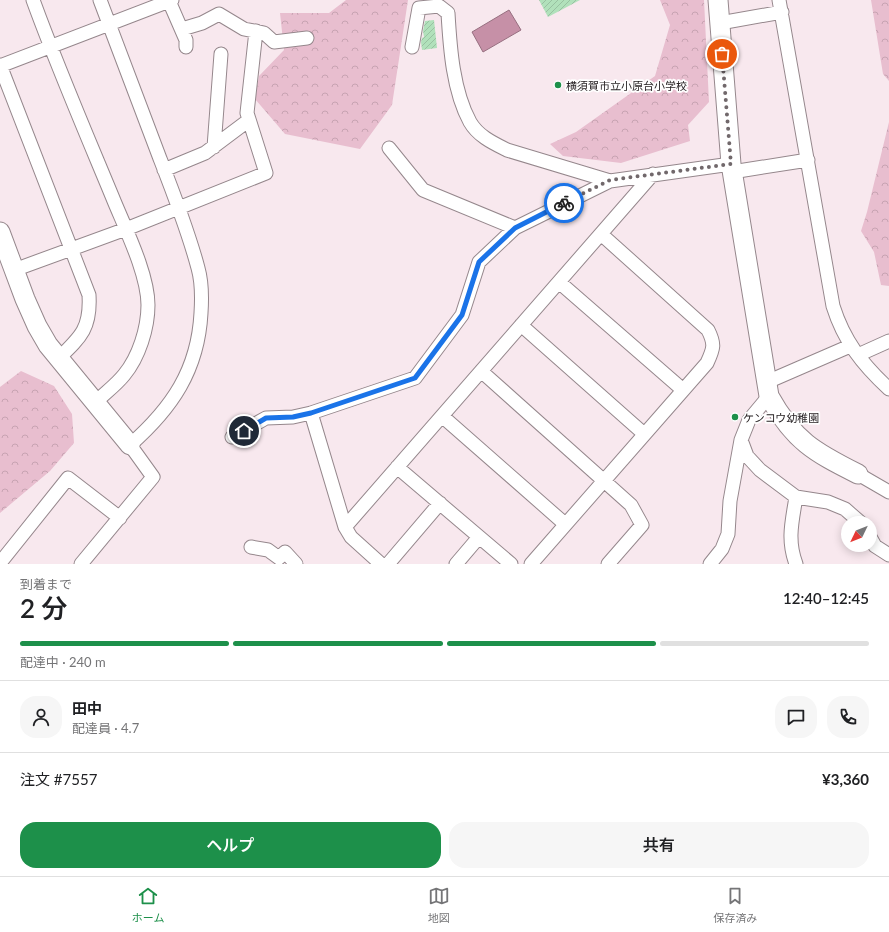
<!DOCTYPE html>
<html lang="ja">
<meta charset="utf-8">
<style>
:root{--surface:#fff;--page:#f6f6f6;--text:#202124;--muted:#757577;--line:#e0e0e0;--accent:#1d904a}
body{margin:0;font-family:Lato,"Noto Sans JP",sans-serif;background:var(--page);color:var(--text);height:100vh;display:flex;flex-direction:column;font-size:15px;white-space:nowrap}
*{box-sizing:border-box;margin:0}
p{font-size:13px;color:var(--muted)}
.icon{flex:none;width:22px;height:22px;fill:none;stroke:currentColor;stroke-width:2;stroke-linecap:round;stroke-linejoin:round}
.map{position:relative;height:564px;overflow:hidden}
.sheet{display:flex;flex-direction:column;background:var(--surface);flex:1}
.sheet>*{flex:none}
.needle{width:26px;rotate:227deg}
.fabs{position:absolute;left:841px;top:516px;display:grid;gap:8px}
.fabs a{display:grid;place-items:center;width:36px;height:36px;border-radius:50%;background:var(--surface);box-shadow:0 2px 10px #0003;font-size:20px}
.pin{position:absolute;display:grid;place-items:center;width:34px;height:34px;color:#fff;margin:-17px;border:2px solid #fff;border-radius:50%;box-shadow:0 1px 4px #0007}
.courier{position:absolute;display:grid;place-items:center;width:40px;height:40px;margin:-20px;border:3px solid #1a73e8;border-radius:50%;background:#fff;color:#222;box-shadow:0 1px 5px #0007}
.overview em{font-style:normal;font-weight:600}
.overview div{display:flex;flex-direction:column-reverse}
.overview{display:flex;align-items:center;justify-content:space-between;height:68px;padding:0 20px}
h1{font-size:26px;font-weight:600;line-height:30px}
.bar{display:grid;grid-template-columns:repeat(4,1fr);gap:6px 4px;align-content:center;height:48px;padding:0 20px}
.bar i{height:5px;border-radius:3px;background:var(--line)}
.bar .active{background:var(--accent)}
.bar p{grid-column:span 4}
.line{display:flex;align-items:center;gap:10px;padding:0 20px;border-top:1px solid var(--line)}
.line div{flex:1}
.round{display:grid;place-items:center;flex:none;width:42px;height:42px;border-radius:16px;background:var(--page)}
.button{display:flex;gap:8px;margin-top:auto;padding:8px 20px}
.button a{flex:1;height:46px;border-radius:16px;background:var(--accent);color:#fff;font-size:16px;font-weight:600;line-height:46px;text-align:center}
.button a+a{background:var(--page);color:var(--text)}
.tab-bar{display:flex;justify-content:space-around;align-items:center;height:56px;border-top:1px solid var(--line);background:var(--surface);font-size:11px;color:var(--muted)}
.tab-bar a{display:grid;justify-items:center;gap:2px}
.tab-bar .active{color:var(--accent)}
.map>svg:first-child{display:block}
.forest{fill:url(#forest-crowns)}
.water{fill:#c690a7;stroke:#976f80}
.building{fill:url(#building-hatch)}
.lines{fill:none;stroke-linecap:round;stroke-linejoin:round}
.street-casing{stroke:#95878c;stroke-width:15}
.secondary-casing{stroke:#95878c;stroke-width:21}
.street{stroke:#fff;stroke-width:13}
.secondary{stroke:#fff;stroke-width:19}
.done{stroke:#71686b;stroke-width:4;stroke-dasharray:0 7.2}
.route{stroke:#1a73e8;stroke-width:5}
.poi-dot{fill:#1d904a;stroke:#fff;stroke-width:1.5}
.labels{text-anchor:middle;dominant-baseline:central;stroke-width:3.5;stroke-linejoin:round;paint-order:stroke}
.poi-label{font-size:11px;fill:#282325;stroke:#fff;text-anchor:start}
</style>
<div class="map">
<svg width="889" height="564" viewBox="0 0 889 564">
<defs>
<pattern id="forest-crowns" width="20" height="18" patternUnits="userSpaceOnUse"><rect width="20" height="18" fill="#e8becf"/><path d="M2 6a3 3 0 1 1 6 0M12 15a3 3 0 1 1 6 0" fill="none" stroke="#c7a3b2"/></pattern>
<pattern id="building-hatch" width="6" height="6" patternUnits="userSpaceOnUse"><rect width="6" height="6" fill="#b1e1bb"/><path d="M-1 1l2-2M0 6l6-6M5 7l2-2" fill="none" stroke="#98c1a1"/></pattern>
</defs>
<rect width="100%" height="100%" fill="#f8e8ee"/>
<path class="forest" d="M 346,0 L 408,0 L 392,105 L 360,149 L 285,134 L 255,99 L 259,76 L 284,50 L 280,13 L 329,13 Z
M 660,0 L 704,0 L 709,102 L 688,125 L 690,141 L 621,163 L 563,156 L 550,144 L 576,132 L 655,76 L 670,25 Z
M 871,0 L 889,0 L 889,81 L 883,74 Z
M 889,122 L 889,286 L 881,285 L 874,252 L 861,231 L 867,212 Z
M 21,371 L 54,386 L 72,414 L 74,443 L 50,471 L 0,513 L 0,387 Z"/>
<path class="water" d="M 509,10 L 521,30 L 483,52 L 472,32 Z"/>
<path class="building" d="M 539,0 L 580,0 L 548,17 Z
M 434,20 L 437,48 L 422,50 L 421,42 L 422,38 L 424,37 L 423,31 L 425,21 Z"/>
<g class="lines">
<g class="street-casing">
<path id="street" d="M 33,0 C 57,66 85,131 112,196 C 124,226 148,273 148,305 C 148,328 139,357 124,375 C 116,385 105,393 96,402
M 779,0 L 833,306 C 844,341 862,364 889,389
M 169,1 L 186,40 L 186,47
M 720,23 L 782,12
M 182,29 L 202,23 L 219,14 L 244,29 L 264,33 L 274,42 L 307,38
M 412,47 L 419,8 L 439,6 L 448,13 C 450,48 453,91 470,122 C 478,136 493,143 507,150 L 610,181
M 0,65 L 89,295 C 91,328 81,337 58,359
M 0,66 L 172,0
M 214,147 L 221,54
M 389,148 L 423,190 L 515,228
M 164,170 L 205,153 L 249,120
M 732,172 L 808,160
M 14,270 L 126,229 L 266,173 L 247,113 L 256,31
M 559,282 L 683,390
M 521,325 L 643,433
M 858,355 L 889,341
M 481,371 L 631,505 L 642,525 L 608,564
M 767,382 L 850,346
M 311,413 L 345,527 L 351,537 L 381,564
M 442,416 L 565,524
M 232,437 L 266,418 L 293,417 L 311,413 L 415,378 L 462,315 L 479,262 L 515,228 L 610,181 L 731,164
M 741,440 L 747,456 L 760,470 L 796,497 L 828,502 L 845,509 L 861,523
M 397,467 L 511,564
M 858,474 L 889,492
M 796,497 C 792,522 787,540 796,564
M 345,527 L 653,174
M 870,537 L 875,546 L 889,555
M 251,547 L 268,550 L 279,558 L 285,552 L 296,564
M 0,563 L 68,478 L 120,518
M 81,564 L 153,477 L 130,445 C 172,408 198,370 201,313 C 202,298 202,282 198,268 C 188,230 173,192 159,156 C 139,104 120,52 100,0
M 388,564 L 440,503
M 456,564 L 479,537
M 531,564 L 707,363 C 714,348 715,344 708,330 L 601,234
M 710,564 L 722,549 L 728,534 L 730,501 L 741,440 L 749,420 L 769,396"/>
</g>
<g class="secondary-casing">
<path id="secondary" d="M 718,0 L 731,164 L 769,396 C 794,441 814,452 858,474
M 0,232 L 25,299 L 37,326 L 48,345 L 130,445"/>
</g>
<use href="#street" class="street"/>
<use href="#secondary" class="secondary"/>
</g>
<g class="lines">
<path class="done" d="M 564,203 L 610,180 L 731,164 L 722,54"/>
<path class="route" d="M 244,431 L 266,418 L 293,417 L 311,413 L 415,378 L 462,315 L 479,262 L 515,228 L 564,203"/>
</g>
<g class="poi-dot">
<circle cx="558" cy="85" r="4"/>
<circle cx="735" cy="417" r="4"/>
</g>
<g class="labels">
<g class="poi-label">
<text x="566" y="85">横須賀市立小原台小学校</text>
<text x="743" y="417">ケンコウ幼稚園</text>
</g>
</g>
</svg>
<div class="fabs">
<a><svg class="needle" viewBox="-14 -14 28 28"><path d="M0-13l5 13h-10z" fill="#e53935"/><path d="M0 13l5-13h-10z" fill="#757577"/></svg></a>
</div>
<div class="pin" style="left:722px;top:54px;background:#ea580c"><svg class="icon" aria-label="bag" viewBox="0 0 24 24"><path d="M5 8h14l-1 12H6zM9 8a3 3 0 0 1 6 0"/></svg></div>
<div class="pin" style="left:244px;top:431px;background:#1f2937"><svg class="icon" aria-label="home" viewBox="0 0 24 24"><path d="M3 11l9-7 9 7M6 9v11h12V9"/></svg></div>
<div class="courier" style="left:564px;top:203px"><svg class="icon" aria-label="bike" viewBox="0 0 24 24"><circle cx="6" cy="16" r="4"/><circle cx="18" cy="16" r="4"/><path d="M6 16l4-8h5l3 8M10 8l3 8H6M13 5h3"/></svg></div>
</div>
<section class="sheet">
<div class="overview"><div><h1>2 分</h1><p>到着まで</p></div><em>12:40–12:45</em></div>
<div class="bar"><i class="active"></i><i class="active"></i><i class="active"></i><i></i><p>配達中 · 240 m</p></div>
<div class="line" style="height:72px"><a class="round"><svg class="icon" aria-label="person" viewBox="0 0 24 24"><circle cx="12" cy="8" r="4"/><path d="M4 21q1-7 8-7t8 7"/></svg></a><div><b>田中</b><p>配達員 · 4.7</p></div><a class="round"><svg class="icon" aria-label="chat" viewBox="0 0 24 24"><path d="M4 5h16v11H9l-5 4z"/></svg></a><a class="round"><svg class="icon" aria-label="phone" viewBox="0 0 24 24"><path d="M5 4h4l2 5-3 2q2 4 5 5l2-3 5 2v4C11 20 4 13 5 4z"/></svg></a></div>
<div class="line" style="height:52px"><div>注文 #7557</div><b>¥3,360</b></div>
<div class="button"><a>ヘルプ</a><a>共有</a></div>
</section>
<nav class="tab-bar">
<a class="active"><svg class="icon" aria-label="home" viewBox="0 0 24 24"><path d="M3 11l9-7 9 7M6 9v11h12V9"/></svg>ホーム</a>
<a><svg class="icon" aria-label="map" viewBox="0 0 24 24"><path d="M3 6l6-2 6 2 6-2v14l-6 2-6-2-6 2zM9 4v14M15 6v14"/></svg>地図</a>
<a><svg class="icon" aria-label="saved" viewBox="0 0 24 24"><path d="M7 4h10v16l-5-4-5 4z"/></svg>保存済み</a>
</nav>
